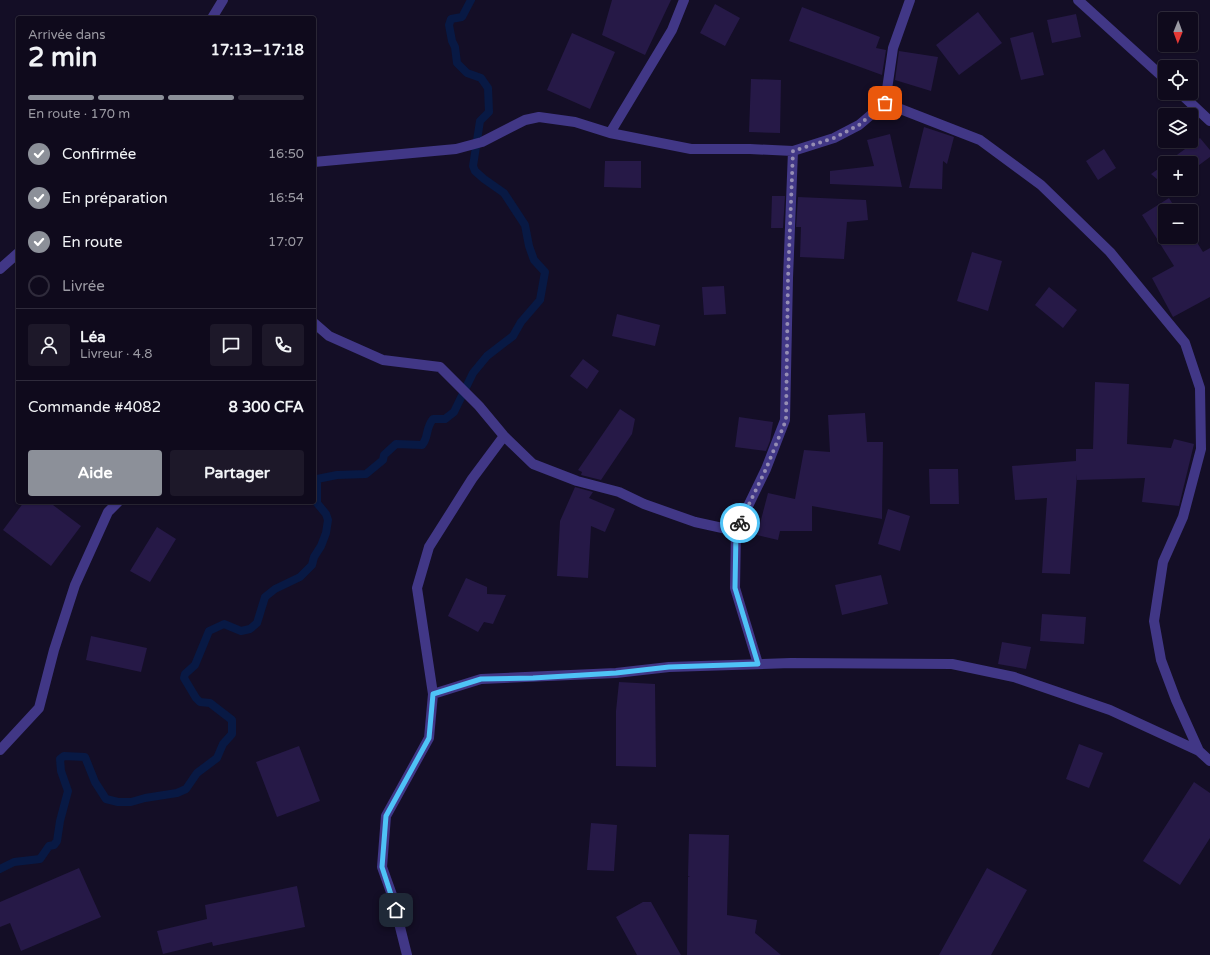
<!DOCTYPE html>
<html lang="fr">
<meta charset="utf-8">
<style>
:root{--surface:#0f0a1c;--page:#1d1829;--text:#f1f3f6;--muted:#9b9aa3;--line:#2f2b3b;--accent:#8c9099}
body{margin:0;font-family:"Varela Round",sans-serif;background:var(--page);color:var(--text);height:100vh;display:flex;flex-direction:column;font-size:15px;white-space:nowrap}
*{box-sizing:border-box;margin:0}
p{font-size:13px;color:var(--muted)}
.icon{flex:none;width:22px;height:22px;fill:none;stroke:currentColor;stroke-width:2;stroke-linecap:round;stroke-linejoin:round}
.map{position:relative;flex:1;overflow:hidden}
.panel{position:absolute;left:16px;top:16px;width:300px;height:488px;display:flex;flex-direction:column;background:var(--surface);border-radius:4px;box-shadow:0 1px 3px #0004,0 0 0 1px var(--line)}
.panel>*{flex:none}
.needle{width:26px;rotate:181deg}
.fabs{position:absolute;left:1158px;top:12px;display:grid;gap:8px}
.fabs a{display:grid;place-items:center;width:40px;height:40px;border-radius:4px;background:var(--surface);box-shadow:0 1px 3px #0004,0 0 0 1px var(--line);font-size:20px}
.pin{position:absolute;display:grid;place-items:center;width:34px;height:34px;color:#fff;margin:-17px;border-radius:8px;box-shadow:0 2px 6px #0006}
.courier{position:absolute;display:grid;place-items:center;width:40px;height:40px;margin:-20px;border:3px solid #4fc3f7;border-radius:50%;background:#fff;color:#222;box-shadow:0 1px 5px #0007}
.head em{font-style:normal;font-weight:700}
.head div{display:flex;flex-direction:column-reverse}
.head{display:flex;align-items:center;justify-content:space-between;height:68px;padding:0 12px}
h1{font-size:26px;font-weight:700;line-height:30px}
.bar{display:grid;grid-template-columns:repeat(4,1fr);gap:6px 4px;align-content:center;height:48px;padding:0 12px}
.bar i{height:5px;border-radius:3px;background:var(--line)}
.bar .active{background:var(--accent)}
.bar p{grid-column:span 4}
.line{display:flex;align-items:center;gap:10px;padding:0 12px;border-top:1px solid var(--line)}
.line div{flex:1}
.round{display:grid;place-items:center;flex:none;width:42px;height:42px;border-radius:4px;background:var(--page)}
ol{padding:0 12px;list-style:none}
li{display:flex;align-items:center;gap:12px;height:44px}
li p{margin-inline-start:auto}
li .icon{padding:4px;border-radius:50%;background:var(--accent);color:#fff;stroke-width:4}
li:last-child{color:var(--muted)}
li i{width:22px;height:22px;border:2px solid var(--line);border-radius:50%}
.action{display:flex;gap:8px;margin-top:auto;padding:8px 12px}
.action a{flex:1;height:46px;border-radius:4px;background:var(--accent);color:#fff;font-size:16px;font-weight:700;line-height:46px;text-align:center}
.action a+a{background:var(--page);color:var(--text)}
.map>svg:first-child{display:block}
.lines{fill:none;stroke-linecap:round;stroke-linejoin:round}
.stream{stroke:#081944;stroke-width:8}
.building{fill:#261947}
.minor{stroke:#413786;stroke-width:10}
.done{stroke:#958db3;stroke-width:4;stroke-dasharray:0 7.2}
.route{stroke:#4fc3f7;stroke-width:5}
</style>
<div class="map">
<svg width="1210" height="955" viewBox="0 0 1210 955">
<rect width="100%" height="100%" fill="#140e26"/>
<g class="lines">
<path class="stream" d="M 0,869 L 14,862 L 40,859 L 49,846 L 54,845 L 57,841 L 60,821 L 68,791 L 61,771 L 60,759 L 64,756 L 85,757 L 95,782 L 106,799 L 118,802 L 131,802 L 145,798 L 177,793 L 186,789 L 197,773 L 217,758 L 223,744 L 232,734 L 232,720 L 210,703 L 200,702 L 196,698 L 184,678 L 185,674 L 195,665 L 209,631 L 224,624 L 241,631 L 250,629 L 257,623 L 265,597 L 275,589 L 300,577 L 312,565 L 314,557 L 321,546 L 326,533 L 328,520 L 326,514 L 317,503 L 317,479 L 337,475 L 366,474 L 383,460 L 384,455 L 396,444 L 422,445 C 429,437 425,429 433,419 L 445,419 L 454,412 L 473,373 L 487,356 L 513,336 L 521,322 L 540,300 L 545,272 L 534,260 L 529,246 L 525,225 L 504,193 L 484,179 L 475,171 L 473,166 L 480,121 L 489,112 L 488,88 L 481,78 L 467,73 L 457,63 L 455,47 L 452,41 L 449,25 L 451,19 L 462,17 L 471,0"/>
</g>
<path class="building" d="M 612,0 L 671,0 L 645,55 L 602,35 Z
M 715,4 L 740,18 L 725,46 L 700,33 Z
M 802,7 L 880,37 L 876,48 L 886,50 L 882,75 L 789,41 Z
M 978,12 L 1002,43 L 959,75 L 936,45 Z
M 1076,14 L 1081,37 L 1052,43 L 1047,20 Z
M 1033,32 L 1044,75 L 1021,80 L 1010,38 Z
M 572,33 L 615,52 L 590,109 L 547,90 Z
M 899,51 L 938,57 L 931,91 L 895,80 Z
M 751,79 L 781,80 L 780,133 L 749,132 Z
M 924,127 L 954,137 L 947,164 L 943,161 L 942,189 L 909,188 Z
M 890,134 L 902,187 L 830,184 L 830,171 L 874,166 L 867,140 Z
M 1200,138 L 1210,150 L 1210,157 L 1191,171 L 1191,163 L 1166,163 Z
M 1104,149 L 1116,168 L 1098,180 L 1086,161 Z
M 605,161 L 641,161 L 641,188 L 604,187 Z
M 1165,164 L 1165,186 L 1151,174 Z
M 772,196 L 785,196 L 783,228 L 771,228 Z
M 798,197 L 866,200 L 868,220 L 847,222 L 844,259 L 800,257 L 801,227 L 796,227 Z
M 1169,198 L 1177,211 L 1165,211 L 1165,237 L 1191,237 L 1191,233 L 1203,252 L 1210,248 L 1210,297 L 1173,317 L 1152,278 L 1174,266 L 1142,215 Z
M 972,252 L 1002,261 L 988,311 L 957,301 Z
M 724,286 L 726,314 L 704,315 L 702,287 Z
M 1049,287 L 1077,310 L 1063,328 L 1035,305 Z
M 617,314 L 660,325 L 655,346 L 612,336 Z
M 583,359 L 599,371 L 587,389 L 570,376 Z
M 1095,382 L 1129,384 L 1127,444 L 1171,448 L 1174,439 L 1194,444 L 1179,506 L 1142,502 L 1145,478 L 1077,480 L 1077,474 L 1070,574 L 1042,573 L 1047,498 L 1015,500 L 1012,466 L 1076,461 L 1076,449 L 1093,449 Z
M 620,409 L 635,419 L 632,434 L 601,480 L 581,475 L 582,472 L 578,470 Z
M 865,413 L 867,442 L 883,442 L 882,519 L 812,506 L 812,531 L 780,531 L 778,540 L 757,535 L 768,493 L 795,499 L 804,450 L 830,452 L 828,415 Z
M 739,417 L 773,422 L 770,441 L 766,451 L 735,447 Z
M 929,469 L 958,469 L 959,504 L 930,504 Z
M 575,487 L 593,492 L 589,498 L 615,509 L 605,532 L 591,526 L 588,578 L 557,576 L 560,521 Z
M 24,502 L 49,502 L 81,526 L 51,566 L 3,530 Z
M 888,509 L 910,516 L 900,551 L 878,544 Z
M 157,527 L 176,539 L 150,582 L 130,571 Z
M 881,575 L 888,604 L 842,615 L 835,585 Z
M 466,578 L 487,587 L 487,594 L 506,595 L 493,624 L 484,622 L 478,632 L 448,616 Z
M 1042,614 L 1086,617 L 1084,644 L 1040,641 Z
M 91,636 L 147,648 L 141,672 L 86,660 Z
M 1002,642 L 1031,647 L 1026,669 L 998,664 Z
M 619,682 L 655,684 L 656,767 L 616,766 L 616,711 Z
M 1079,744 L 1103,753 L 1089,788 L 1066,779 Z
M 299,746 L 320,801 L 277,817 L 256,762 Z
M 1194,782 L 1210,793 L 1210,838 L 1180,885 L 1143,861 Z
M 591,823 L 617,825 L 614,871 L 587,870 Z
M 689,834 L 729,835 L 727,915 L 757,920 L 755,933 L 781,955 L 687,955 L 688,877 L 690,877 L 688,876 Z
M 79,868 L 101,917 L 21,951 L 10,923 L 0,927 L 0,902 Z
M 987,868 L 1027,890 L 991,955 L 939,955 Z
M 297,886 L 305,927 L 213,946 L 212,942 L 163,954 L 157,931 L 207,919 L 205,905 Z
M 643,902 L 651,902 L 681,955 L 637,955 L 616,917 Z"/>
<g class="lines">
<path class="minor" d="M 1078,0 L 1165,79
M 212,18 L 223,0
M 1180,93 L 1210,121
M 885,103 L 980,140 L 1041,185 L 1110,252 L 1185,343 L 1200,388 L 1201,449 L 1183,517 L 1163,562 L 1154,621 L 1161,660 L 1176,700 L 1199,751
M 610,133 L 672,30 L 684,0
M 314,162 L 456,149 L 482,142 L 525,120 L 539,117 L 575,122 L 610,133 L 691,149 L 750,149 L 793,151 L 834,138 L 859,125 L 885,103 L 893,48 L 910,0
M 0,269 L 18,253
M 314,323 L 329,336 L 383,360 L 440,367 L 479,406 L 504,436 L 533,464 L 577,481 L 619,492 L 644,504 L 695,522 L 736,531
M 758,664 L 735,588 L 736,531 L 766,469 L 785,420 L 788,278 L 793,151
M 433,694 L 481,679 L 616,673 L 669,667 L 791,663 L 952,664 L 1014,677 L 1110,710 L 1199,751 L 1210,761
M 0,750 L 39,708 L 54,650 L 75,585 L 108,512 L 118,502
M 407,955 L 392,895 L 382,867 L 386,816 L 429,738 L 433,694 L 417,588 L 429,547 L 472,479 L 504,436"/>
</g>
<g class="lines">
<path class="done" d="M 740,523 L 766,469 L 786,420 L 788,278 L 793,151 L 834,138 L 859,125 L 885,103"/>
<path class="route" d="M 396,910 L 382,867 L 386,816 L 429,738 L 433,694 L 481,679 L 533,678 L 616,673 L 669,667 L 758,664 L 735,588 L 736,532 L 740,523"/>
</g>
</svg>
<div class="fabs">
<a><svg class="needle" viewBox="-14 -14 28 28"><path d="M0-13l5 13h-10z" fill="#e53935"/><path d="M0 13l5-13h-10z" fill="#9b9aa3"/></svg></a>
<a><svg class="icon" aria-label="locate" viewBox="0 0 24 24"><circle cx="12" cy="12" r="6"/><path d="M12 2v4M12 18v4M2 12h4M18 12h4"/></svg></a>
<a><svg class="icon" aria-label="layers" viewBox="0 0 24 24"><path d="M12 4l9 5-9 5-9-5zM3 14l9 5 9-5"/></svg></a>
<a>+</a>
<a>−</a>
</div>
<div class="pin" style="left:885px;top:103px;background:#ea580c"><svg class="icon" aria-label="bag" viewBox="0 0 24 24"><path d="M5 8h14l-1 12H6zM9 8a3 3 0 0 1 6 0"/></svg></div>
<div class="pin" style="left:396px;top:910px;background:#1f2937"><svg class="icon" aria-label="home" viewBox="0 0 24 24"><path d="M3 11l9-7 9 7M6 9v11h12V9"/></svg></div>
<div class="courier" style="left:740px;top:523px"><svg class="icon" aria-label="bike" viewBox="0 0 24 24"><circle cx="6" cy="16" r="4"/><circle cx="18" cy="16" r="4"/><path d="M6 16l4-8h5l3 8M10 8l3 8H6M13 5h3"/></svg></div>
<section class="panel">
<div class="head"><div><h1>2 min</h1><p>Arrivée dans</p></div><em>17:13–17:18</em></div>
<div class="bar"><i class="active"></i><i class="active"></i><i class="active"></i><i></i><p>En route · 170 m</p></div>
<ol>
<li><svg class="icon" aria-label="check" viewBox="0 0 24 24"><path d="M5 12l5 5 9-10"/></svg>Confirmée<p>16:50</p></li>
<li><svg class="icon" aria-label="check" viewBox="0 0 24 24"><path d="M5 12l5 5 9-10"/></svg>En préparation<p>16:54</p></li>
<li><svg class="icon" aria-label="check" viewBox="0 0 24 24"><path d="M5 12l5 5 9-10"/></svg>En route<p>17:07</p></li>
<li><i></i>Livrée</li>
</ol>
<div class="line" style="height:72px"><a class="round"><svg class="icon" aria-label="person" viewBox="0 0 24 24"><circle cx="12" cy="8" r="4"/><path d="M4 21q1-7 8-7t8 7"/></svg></a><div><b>Léa</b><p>Livreur · 4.8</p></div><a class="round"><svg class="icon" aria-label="chat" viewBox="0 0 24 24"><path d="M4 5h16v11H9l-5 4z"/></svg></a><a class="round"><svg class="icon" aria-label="phone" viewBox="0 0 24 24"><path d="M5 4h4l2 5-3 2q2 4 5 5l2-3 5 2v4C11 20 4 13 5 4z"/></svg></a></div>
<div class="line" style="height:52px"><div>Commande #4082</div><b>8 300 CFA</b></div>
<div class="action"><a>Aide</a><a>Partager</a></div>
</section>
</div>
